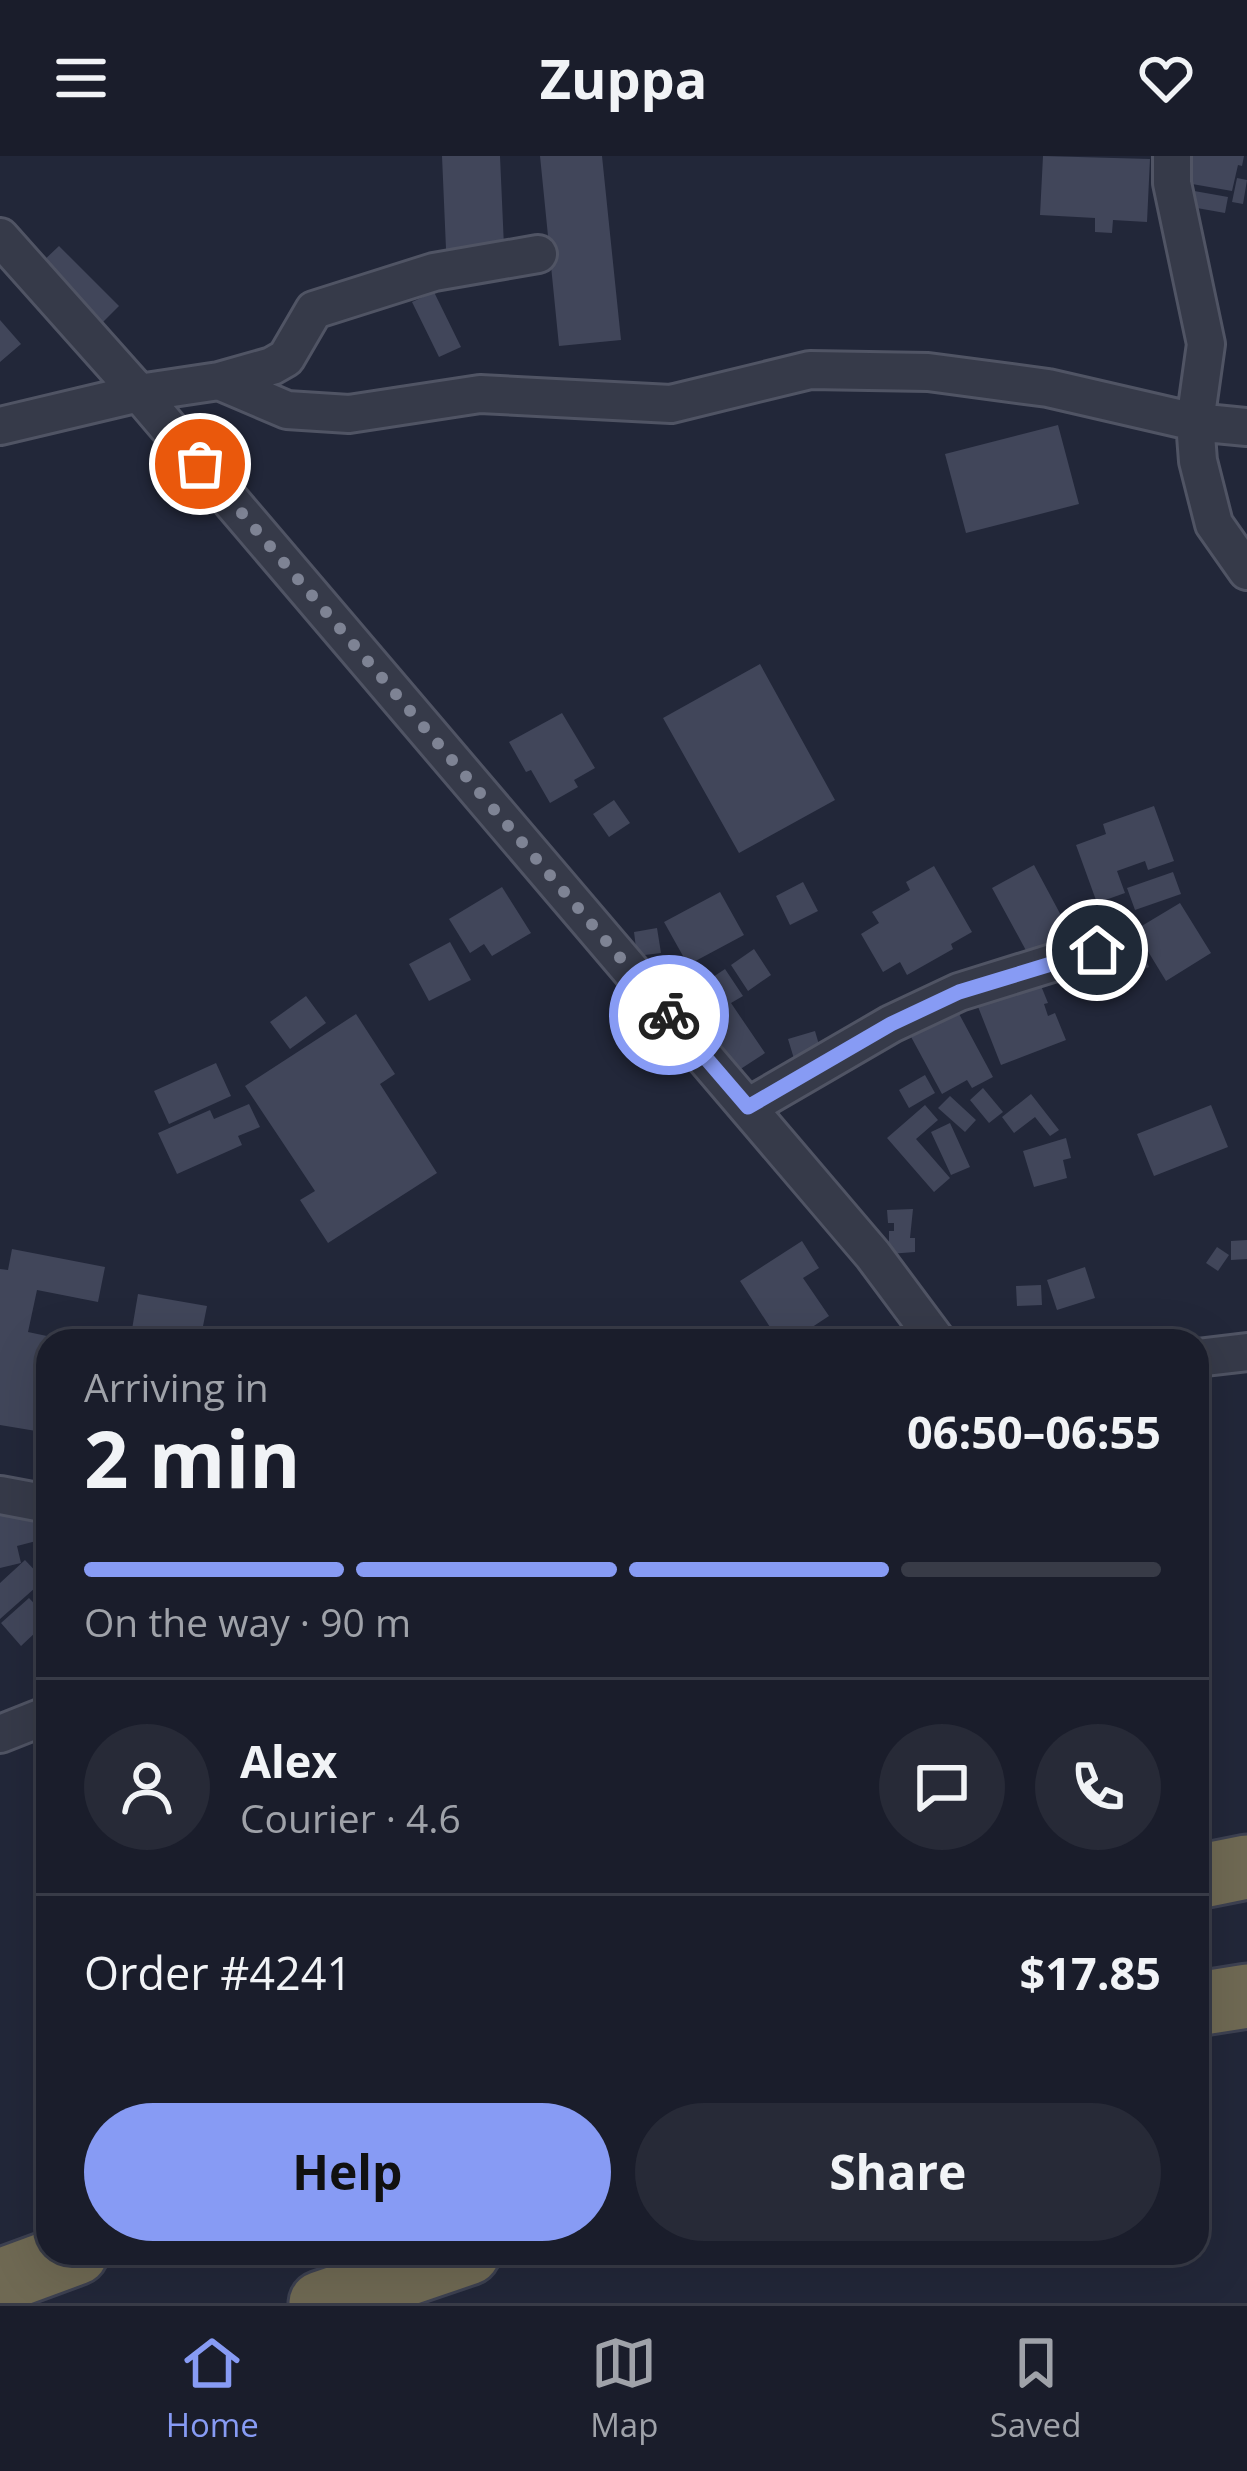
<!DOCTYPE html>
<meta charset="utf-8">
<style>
:root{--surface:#1a1d2b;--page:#272a37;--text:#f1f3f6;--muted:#9fa2a9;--line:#383b47;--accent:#879bf4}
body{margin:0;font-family:"Open Sans",sans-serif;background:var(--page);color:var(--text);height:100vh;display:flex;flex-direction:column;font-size:45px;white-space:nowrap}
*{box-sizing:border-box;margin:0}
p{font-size:39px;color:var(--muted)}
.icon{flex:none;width:66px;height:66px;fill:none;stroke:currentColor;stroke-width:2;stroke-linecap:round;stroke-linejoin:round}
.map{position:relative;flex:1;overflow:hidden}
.sheet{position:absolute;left:36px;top:1173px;width:1173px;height:936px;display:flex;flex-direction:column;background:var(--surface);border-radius:36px;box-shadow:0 12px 48px #0002,0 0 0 3px var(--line)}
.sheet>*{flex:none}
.pin{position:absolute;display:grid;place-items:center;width:102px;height:102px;color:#fff;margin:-51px;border:6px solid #fff;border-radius:50%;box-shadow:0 3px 12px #0007}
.courier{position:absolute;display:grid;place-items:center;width:120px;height:120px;margin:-60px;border:9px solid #879bf4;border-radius:50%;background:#fff;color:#222;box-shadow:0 3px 15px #0007}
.summary em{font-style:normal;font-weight:700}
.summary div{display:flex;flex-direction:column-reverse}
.summary{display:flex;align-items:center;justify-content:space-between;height:204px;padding:0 48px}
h1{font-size:78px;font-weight:700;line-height:90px}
.bar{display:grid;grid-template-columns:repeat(4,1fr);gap:18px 12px;align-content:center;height:144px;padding:0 48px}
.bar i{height:15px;border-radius:9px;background:var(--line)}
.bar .on{background:var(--accent)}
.bar p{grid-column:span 4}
.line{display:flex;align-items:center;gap:30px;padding:0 48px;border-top:3px solid var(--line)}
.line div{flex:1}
.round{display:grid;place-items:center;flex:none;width:126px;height:126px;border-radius:63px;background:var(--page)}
.primary-button{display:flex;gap:24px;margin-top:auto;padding:24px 48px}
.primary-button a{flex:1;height:138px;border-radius:72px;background:var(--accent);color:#111;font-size:48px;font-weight:700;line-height:138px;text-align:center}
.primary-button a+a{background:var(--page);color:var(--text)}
header{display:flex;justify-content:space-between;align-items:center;height:156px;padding:0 48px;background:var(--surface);font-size:54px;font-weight:700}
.tabs{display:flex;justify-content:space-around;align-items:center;height:168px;border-top:3px solid var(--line);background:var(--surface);font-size:33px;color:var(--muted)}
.tabs a{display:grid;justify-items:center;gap:6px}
.tabs .on{color:var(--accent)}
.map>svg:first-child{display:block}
.building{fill:#41465a}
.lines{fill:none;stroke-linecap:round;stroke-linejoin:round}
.street-casing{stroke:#505464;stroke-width:42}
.highway-casing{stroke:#3d4151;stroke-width:69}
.street{stroke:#363a49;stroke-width:36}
.highway{stroke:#6f6953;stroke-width:63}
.done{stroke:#7e8394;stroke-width:12;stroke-dasharray:0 21.6}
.route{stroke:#879bf4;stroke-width:15}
</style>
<header><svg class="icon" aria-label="menu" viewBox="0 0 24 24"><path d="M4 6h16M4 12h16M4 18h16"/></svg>Zuppa<svg class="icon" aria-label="heart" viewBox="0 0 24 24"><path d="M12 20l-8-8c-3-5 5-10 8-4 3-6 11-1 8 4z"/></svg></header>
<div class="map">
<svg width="1247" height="2147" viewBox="0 0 1247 2147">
<rect width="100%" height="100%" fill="#222739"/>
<path class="building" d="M 442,0 L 500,0 L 504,91 L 446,93 Z
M 540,0 L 602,0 L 621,184 L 559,190 Z
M 1043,0 L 1150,3 L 1147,66 L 1113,64 L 1112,77 L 1095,76 L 1095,62 L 1040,59 Z
M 1180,0 L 1244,0 L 1242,10 L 1238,9 L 1232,35 L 1175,25 Z
M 1237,22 L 1247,24 L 1243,48 L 1232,46 Z
M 1183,33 L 1228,41 L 1225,57 L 1180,49 Z
M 59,90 L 119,150 L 100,169 L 40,108 Z
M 434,136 L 461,191 L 439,201 L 412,146 Z
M 0,164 L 21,188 L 0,206 Z
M 1058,269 L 1079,348 L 966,377 L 945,298 Z
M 760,508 L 835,644 L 739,697 L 663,562 Z
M 562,557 L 595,612 L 574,624 L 578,631 L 550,647 L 531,614 L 526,616 L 509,586 Z
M 614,644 L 630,667 L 609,681 L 593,658 Z
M 1154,650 L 1174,705 L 1148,714 L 1145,705 L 1117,715 L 1125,737 L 1097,747 L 1076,689 L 1106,678 L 1103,668 Z
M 1034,709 L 1071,778 L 1029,800 L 992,732 Z
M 934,710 L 972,776 L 951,788 L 953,793 L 907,819 L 900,806 L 883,816 L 861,778 L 879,767 L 872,756 L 910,734 L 906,726 Z
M 1173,716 L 1181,738 L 1135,754 L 1127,732 Z
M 803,726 L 818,755 L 790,769 L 776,740 Z
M 502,731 L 531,777 L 492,800 L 484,788 L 470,797 L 449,763 Z
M 720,736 L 744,779 L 688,809 L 664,766 Z
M 1180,747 L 1211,797 L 1166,825 L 1135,774 Z
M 1118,760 L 1126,777 L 1106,786 L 1097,769 Z
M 657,772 L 661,797 L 637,800 L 634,776 Z
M 1129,780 L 1132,787 L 1137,786 L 1149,811 L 1130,819 L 1115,787 Z
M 450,786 L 471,824 L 429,845 L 409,808 Z
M 754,793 L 771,819 L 748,835 L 731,809 Z
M 725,813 L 743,840 L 731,847 L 765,897 L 736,916 L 682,838 L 709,820 L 710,823 Z
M 1035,815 L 1048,847 L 1044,848 L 1048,860 L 1055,857 L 1066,884 L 1001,909 L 973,838 Z
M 306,840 L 326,867 L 290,893 L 270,866 Z
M 950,841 L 993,921 L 972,932 L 967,924 L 942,938 L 903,866 Z
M 356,858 L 395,918 L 380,928 L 437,1017 L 328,1087 L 300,1044 L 315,1035 L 245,930 Z
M 815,875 L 822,899 L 795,906 L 788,883 Z
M 216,907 L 231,940 L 169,968 L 154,935 Z
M 925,919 L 935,937 L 909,952 L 899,934 Z
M 983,932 L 1003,956 L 989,967 L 970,944 Z
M 1031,938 L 1059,974 L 1050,980 L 1035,961 L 1014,977 L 1002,961 Z
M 950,940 L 976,964 L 965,976 L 938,952 Z
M 249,948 L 260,971 L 238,980 L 242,989 L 177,1018 L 158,977 L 210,954 L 214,963 Z
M 925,949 L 938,964 L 916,983 L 950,1022 L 934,1036 L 887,982 Z
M 1211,949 L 1228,991 L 1154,1020 L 1137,978 Z
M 950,967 L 970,1011 L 951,1019 L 931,976 Z
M 1066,982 L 1071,1002 L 1063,1004 L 1067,1022 L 1034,1031 L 1023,995 Z
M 913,1053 L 910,1082 L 915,1082 L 915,1096 L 889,1098 L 889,1075 L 894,1075 L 894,1067 L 888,1067 L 887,1054 Z
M 1247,1084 L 1247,1103 L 1231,1104 L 1231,1085 Z
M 802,1085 L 819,1112 L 803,1122 L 829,1160 L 791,1185 L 779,1185 L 740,1125 Z
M 1217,1091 L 1229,1099 L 1218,1115 L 1206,1107 Z
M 12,1093 L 105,1111 L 98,1146 L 37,1134 L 28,1176 L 61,1183 L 48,1185 L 48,1277 L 0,1269 L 0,1113 L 8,1114 Z
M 1085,1111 L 1095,1142 L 1057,1154 L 1047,1124 Z
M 1041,1129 L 1042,1149 L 1017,1150 L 1016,1130 Z
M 138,1138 L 207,1150 L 200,1185 L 130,1185 Z
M 0,1356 L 38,1357 L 44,1383 L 17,1390 L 21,1407 L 0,1412 Z
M 25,1404 L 44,1424 L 0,1463 L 0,1427 Z
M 29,1442 L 48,1462 L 48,1482 L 45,1484 L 37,1475 L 21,1490 L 1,1467 Z"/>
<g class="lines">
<g class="street-casing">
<path id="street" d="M 1172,0 L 1172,27 L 1206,188 L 1195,266 L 1198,305 L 1214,368 L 1247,415
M 0,81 L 139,237 L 873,1099 L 937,1185
M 219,225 L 272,210 L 286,202 L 314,154 L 434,116 L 538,98
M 0,270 L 139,237 L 219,225 L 287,254 L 349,258 L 480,238 L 671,248 L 810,214 L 928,216 L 1048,232 L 1195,266 L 1247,271
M 748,951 L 891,868 L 959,836 L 1097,793
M 1197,1202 L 1247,1196
M 0,1339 L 48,1348
M 0,1578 L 48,1559"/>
</g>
<g class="highway-casing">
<path id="highway" d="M 1197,1721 L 1247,1711
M 1197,1848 L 1247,1840
M 0,2125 L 76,2097
M 321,2147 L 468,2097"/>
</g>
<use href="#street" class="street"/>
<use href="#highway" class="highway"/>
</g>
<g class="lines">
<path class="done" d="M 200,308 L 669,859"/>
<path class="route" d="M 669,859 L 748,951 L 891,868 L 959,836 L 1097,794"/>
</g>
</svg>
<div class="pin" style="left:200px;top:308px;background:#ea580c"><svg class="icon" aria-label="bag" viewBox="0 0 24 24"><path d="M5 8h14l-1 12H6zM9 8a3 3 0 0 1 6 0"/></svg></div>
<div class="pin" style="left:1097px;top:794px;background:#1f2937"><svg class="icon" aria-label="home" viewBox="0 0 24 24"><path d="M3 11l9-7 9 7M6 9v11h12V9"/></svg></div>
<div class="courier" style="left:669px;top:859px"><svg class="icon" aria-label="bike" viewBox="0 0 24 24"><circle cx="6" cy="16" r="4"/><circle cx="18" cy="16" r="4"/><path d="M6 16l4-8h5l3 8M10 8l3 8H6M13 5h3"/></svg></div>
<section class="sheet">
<div class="summary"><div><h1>2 min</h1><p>Arriving in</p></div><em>06:50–06:55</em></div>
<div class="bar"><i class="on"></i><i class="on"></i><i class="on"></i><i></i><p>On the way · 90 m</p></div>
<div class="line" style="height:216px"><a class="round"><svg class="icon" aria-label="person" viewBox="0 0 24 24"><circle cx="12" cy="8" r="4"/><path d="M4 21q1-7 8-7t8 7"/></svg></a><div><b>Alex</b><p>Courier · 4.6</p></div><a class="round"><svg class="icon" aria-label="chat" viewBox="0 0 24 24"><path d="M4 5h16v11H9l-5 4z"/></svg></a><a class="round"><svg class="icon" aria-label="phone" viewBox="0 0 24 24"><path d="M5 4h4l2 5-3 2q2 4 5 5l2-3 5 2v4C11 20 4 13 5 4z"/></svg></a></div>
<div class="line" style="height:156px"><div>Order #4241</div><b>$17.85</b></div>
<div class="primary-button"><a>Help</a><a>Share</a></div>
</section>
</div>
<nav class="tabs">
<a class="on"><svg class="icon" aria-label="home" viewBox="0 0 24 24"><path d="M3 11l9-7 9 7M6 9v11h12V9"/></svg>Home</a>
<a><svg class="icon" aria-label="map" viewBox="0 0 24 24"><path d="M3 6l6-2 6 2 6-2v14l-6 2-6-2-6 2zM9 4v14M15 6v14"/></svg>Map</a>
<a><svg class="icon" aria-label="saved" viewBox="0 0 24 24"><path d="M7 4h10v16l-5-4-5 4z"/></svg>Saved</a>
</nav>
